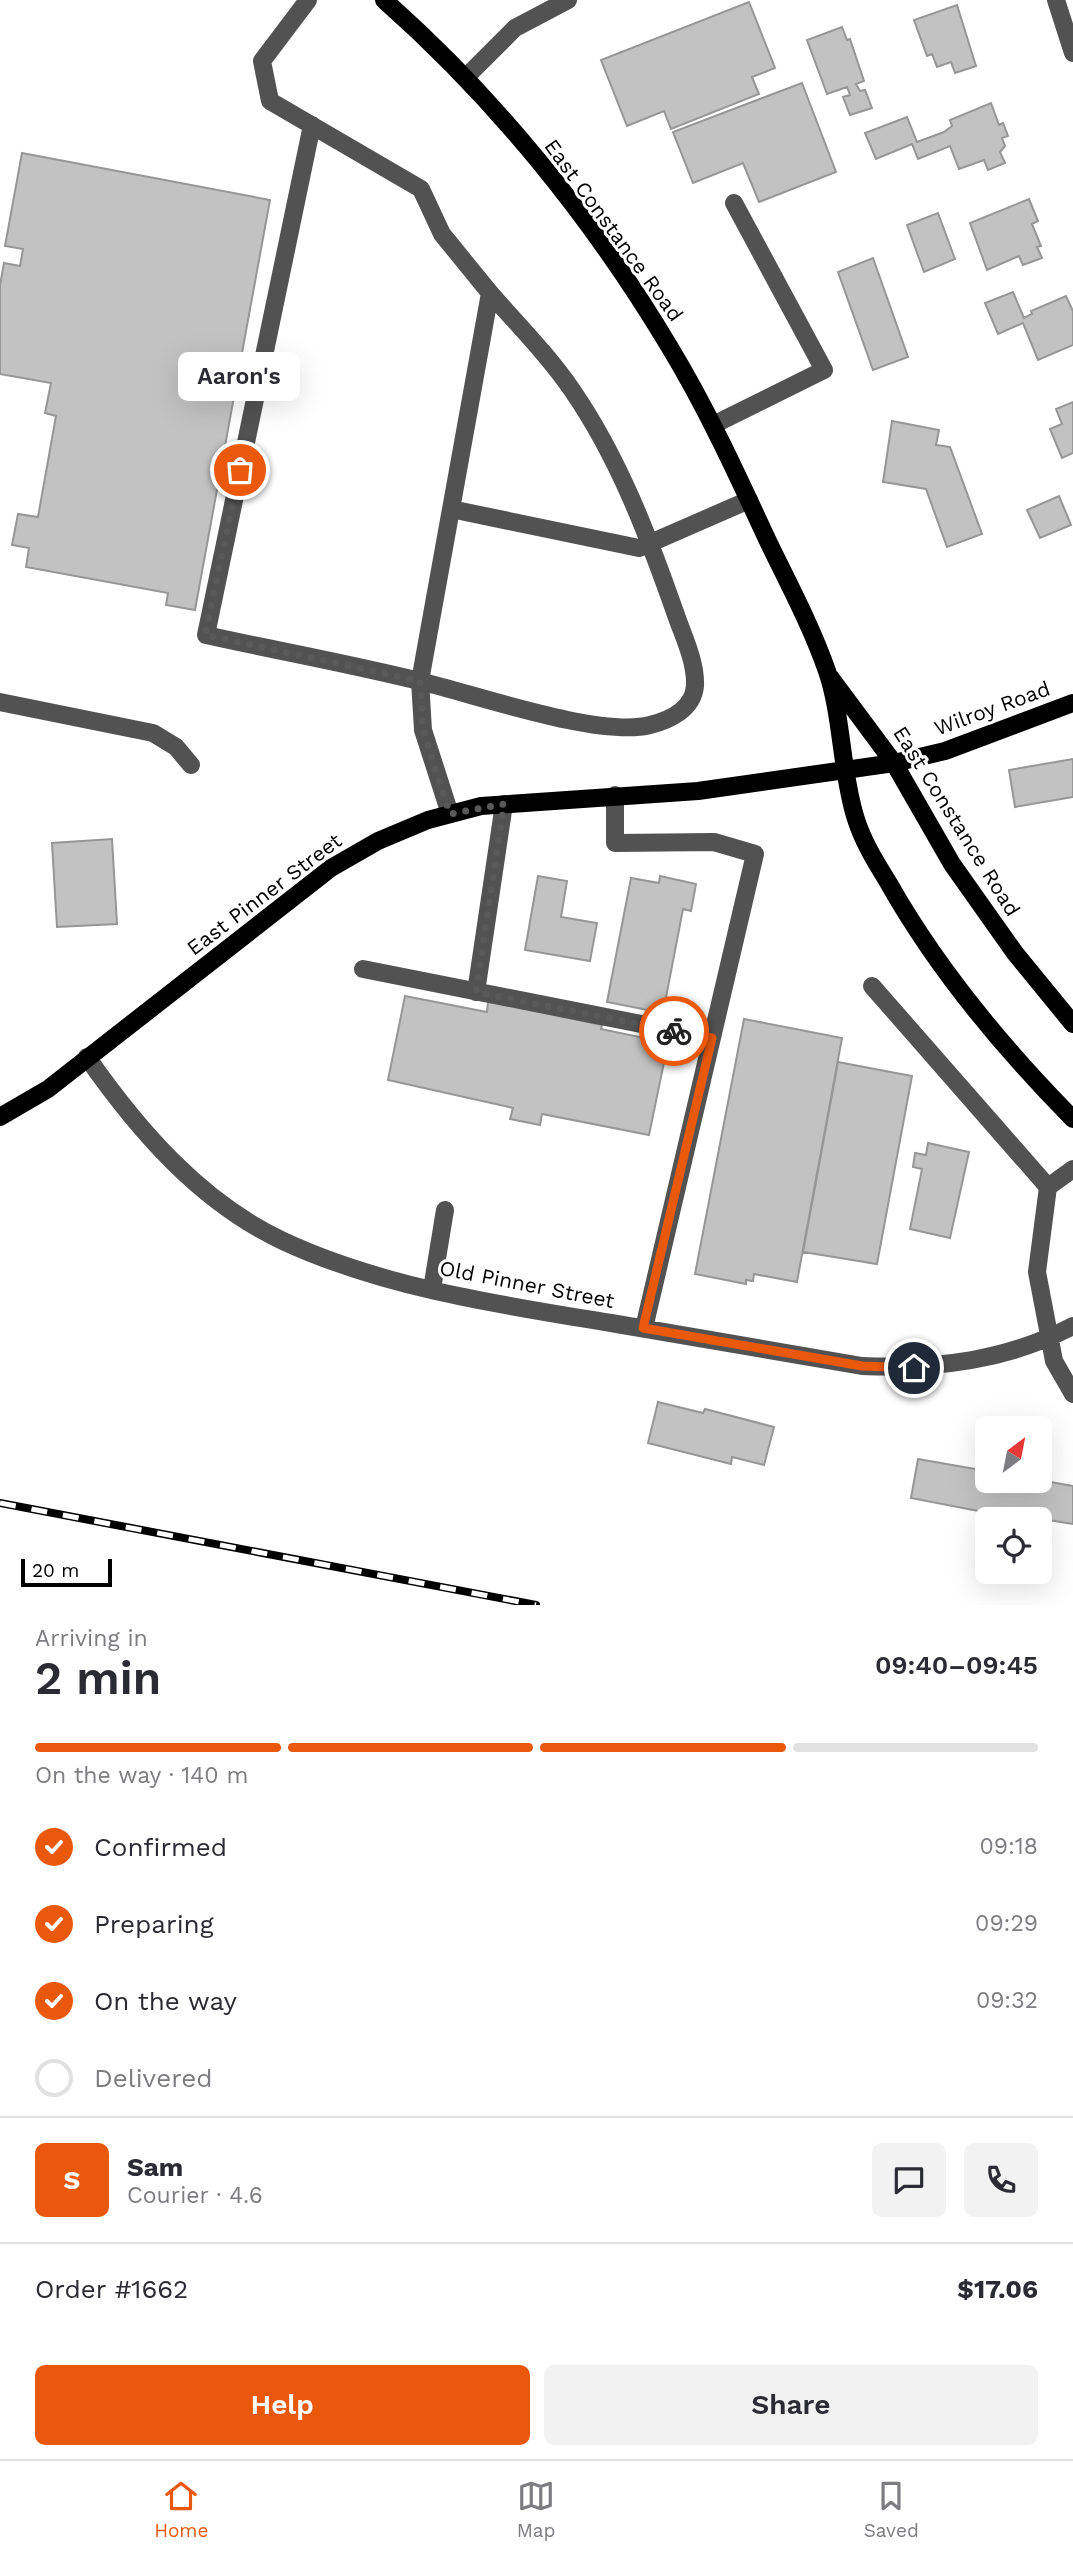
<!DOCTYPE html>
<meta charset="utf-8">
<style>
:root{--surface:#fff;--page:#f2f2f3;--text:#2b2b33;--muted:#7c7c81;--line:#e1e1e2;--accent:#ea580c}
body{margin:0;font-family:"Work Sans",sans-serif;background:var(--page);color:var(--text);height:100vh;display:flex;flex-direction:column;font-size:26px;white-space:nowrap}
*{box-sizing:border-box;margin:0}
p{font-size:23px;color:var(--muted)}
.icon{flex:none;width:38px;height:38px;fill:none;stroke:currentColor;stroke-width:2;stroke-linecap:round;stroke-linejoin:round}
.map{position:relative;height:1605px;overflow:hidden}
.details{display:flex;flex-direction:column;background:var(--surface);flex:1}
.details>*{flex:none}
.needle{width:46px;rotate:32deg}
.buttons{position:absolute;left:975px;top:1416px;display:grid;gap:14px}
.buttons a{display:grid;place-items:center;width:77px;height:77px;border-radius:10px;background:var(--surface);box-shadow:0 7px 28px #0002;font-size:35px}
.scale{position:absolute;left:21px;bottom:18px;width:91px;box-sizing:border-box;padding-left:7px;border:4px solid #000;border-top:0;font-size:19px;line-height:24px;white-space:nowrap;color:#000;-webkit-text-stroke:5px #fff;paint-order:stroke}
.pin{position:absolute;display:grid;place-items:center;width:60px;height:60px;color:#fff;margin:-30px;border:4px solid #fff;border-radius:50%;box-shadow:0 2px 7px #0007}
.courier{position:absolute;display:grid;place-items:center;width:70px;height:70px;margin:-35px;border:5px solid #ea580c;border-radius:50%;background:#fff;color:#222;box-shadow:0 2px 9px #0007}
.bubble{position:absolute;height:49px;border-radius:10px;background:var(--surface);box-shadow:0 7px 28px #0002;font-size:23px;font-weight:600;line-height:49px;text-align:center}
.head em{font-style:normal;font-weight:600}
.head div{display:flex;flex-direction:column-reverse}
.head{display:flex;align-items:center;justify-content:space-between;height:119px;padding:0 35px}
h1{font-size:46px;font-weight:600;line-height:52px}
.bar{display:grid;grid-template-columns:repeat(4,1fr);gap:10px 7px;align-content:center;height:84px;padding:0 35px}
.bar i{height:9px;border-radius:5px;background:var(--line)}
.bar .current{background:var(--accent)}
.bar p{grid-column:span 4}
.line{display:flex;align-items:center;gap:18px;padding:0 35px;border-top:2px solid var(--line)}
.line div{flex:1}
.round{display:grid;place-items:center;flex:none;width:74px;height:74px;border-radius:10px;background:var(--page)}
ol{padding:0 35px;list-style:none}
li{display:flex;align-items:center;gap:21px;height:77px}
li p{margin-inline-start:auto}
li .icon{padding:7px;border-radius:50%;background:var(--accent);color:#fff;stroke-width:4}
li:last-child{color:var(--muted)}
li i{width:38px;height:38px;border:4px solid var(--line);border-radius:50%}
.action{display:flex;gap:14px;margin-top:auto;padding:14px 35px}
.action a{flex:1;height:80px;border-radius:10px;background:var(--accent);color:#fff;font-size:28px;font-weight:600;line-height:80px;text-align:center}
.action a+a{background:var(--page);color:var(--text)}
.menu{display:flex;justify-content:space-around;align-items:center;height:98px;border-top:2px solid var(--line);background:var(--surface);font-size:19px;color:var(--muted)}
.menu a{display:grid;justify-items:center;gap:4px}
.menu .current{color:var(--accent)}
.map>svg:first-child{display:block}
.building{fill:#c2c2c2;stroke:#969696;stroke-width:2}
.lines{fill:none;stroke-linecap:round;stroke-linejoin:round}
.minor{stroke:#525252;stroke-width:18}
.major{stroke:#000;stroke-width:18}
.rail-casing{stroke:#000;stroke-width:8}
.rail{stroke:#fff;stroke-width:5;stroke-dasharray:16;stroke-linecap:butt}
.done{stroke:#595959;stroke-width:7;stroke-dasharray:0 12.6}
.route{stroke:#ea580c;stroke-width:9}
.labels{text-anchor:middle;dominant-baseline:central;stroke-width:6;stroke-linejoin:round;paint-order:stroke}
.street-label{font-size:21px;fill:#000;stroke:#fff}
</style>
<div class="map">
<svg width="1073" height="1605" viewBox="0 0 1073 1605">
<rect width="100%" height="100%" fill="#fff"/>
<path class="building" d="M 749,2 L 775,68 L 752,77 L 759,94 L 671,129 L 664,111 L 627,126 L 601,60 Z
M 957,5 L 976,66 L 955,73 L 951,62 L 937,67 L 932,54 L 927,56 L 914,20 Z
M 842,27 L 847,40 L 850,39 L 864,81 L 856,84 L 860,91 L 865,90 L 872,108 L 850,115 L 843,97 L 850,95 L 847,87 L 827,94 L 807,40 Z
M 802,83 L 836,172 L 759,202 L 743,163 L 693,183 L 673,132 Z
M 991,103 L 999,125 L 1003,123 L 1008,136 L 1002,138 L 1005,146 L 1000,152 L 1005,163 L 988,170 L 984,160 L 959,169 L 950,146 L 918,159 L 912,144 L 876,159 L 865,133 L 907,117 L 917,142 L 944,132 L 952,126 L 950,120 Z
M 22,153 L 270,200 L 195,610 L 166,605 L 168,593 L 26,567 L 29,548 L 12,545 L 18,514 L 38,517 L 56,416 L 45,413 L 51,383 L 0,374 L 0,285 L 4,263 L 20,266 L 23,249 L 5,246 Z
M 1029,199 L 1038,221 L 1032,224 L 1041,246 L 1037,247 L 1042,258 L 1023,265 L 1019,256 L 987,270 L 970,223 Z
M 938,213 L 955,259 L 924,272 L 907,225 Z
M 873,258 L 908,357 L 873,370 L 838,272 Z
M 1013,292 L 1024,318 L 1032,314 L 1031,311 L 1066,296 L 1073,311 L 1073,345 L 1038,360 L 1023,323 L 998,334 L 985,303 Z
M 1073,402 L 1073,453 L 1062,458 L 1050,429 L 1062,424 L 1056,409 Z
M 892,421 L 939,430 L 936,445 L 950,447 L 982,534 L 947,547 L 926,489 L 883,482 Z
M 1059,496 L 1071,525 L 1040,538 L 1027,510 Z
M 1073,759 L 1073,797 L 1015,807 L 1009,770 Z
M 112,839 L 117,924 L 57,927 L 52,843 Z
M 538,876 L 567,881 L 561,917 L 597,923 L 590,961 L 525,950 Z
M 660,876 L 696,884 L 691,911 L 683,909 L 663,1013 L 607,1002 L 631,878 L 659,883 Z
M 405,996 L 487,1012 L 488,1001 L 602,1025 L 601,1029 L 668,1043 L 649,1135 L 542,1114 L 540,1125 L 510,1119 L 513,1108 L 388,1080 Z
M 744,1019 L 842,1038 L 797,1282 L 754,1274 L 753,1281 L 746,1280 L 746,1284 L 695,1274 Z
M 838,1062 L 912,1076 L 877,1264 L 803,1252 Z
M 928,1143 L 969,1152 L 950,1238 L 910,1229 L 922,1169 L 913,1167 L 915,1153 L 926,1155 Z
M 658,1402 L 703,1413 L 705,1409 L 774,1427 L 764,1465 L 732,1457 L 731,1464 L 648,1443 Z
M 918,1459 L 987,1471 L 987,1480 L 1040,1480 L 1073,1486 L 1073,1524 L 1042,1519 L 1040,1533 L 1040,1519 L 1019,1519 L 911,1498 Z"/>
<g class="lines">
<path class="minor" d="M 308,0 L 262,61 L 270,101 L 421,189 L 442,234 L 490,293 L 420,681 L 423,730 L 450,814
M 1056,0 L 1073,53
M 465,78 L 515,28 L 568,0
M 312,125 L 206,635 C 278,651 351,664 423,682 C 477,695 600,738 650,725 C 670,720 693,709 695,686 C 696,662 684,638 676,615 C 649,538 619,458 572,390 C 548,355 518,325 490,293
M 713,425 L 824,370 L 734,203
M 451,509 L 639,548 L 749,500
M 0,702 L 153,733 L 176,747 L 191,765
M 615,795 L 615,843 L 714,842 L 755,854 L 644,1328
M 363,969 L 712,1038
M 872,986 L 1048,1187 L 1073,1169
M 476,992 L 504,804
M 87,1057 C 138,1130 200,1202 283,1241 C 384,1288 501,1305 611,1323 C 695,1337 779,1351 862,1366 C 937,1369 1006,1361 1073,1326
M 1048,1187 L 1037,1272 L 1054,1361 L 1073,1394
M 432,1289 L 445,1210"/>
<path class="major" d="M 384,0 C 495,98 593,219 669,346 C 706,407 736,472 766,537 C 787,581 811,625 827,671 C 842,715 841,770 855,816 C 862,840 875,861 888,882 C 937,969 1003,1048 1073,1119
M 830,677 L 894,763 L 952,864 L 1015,953 L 1073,1024
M 0,1117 L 48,1089 L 331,868 L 378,841 L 428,820 L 481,806 L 698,791 L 894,763 L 945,751 L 1073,703"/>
<g class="rail-casing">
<path id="rail" d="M 0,1503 L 536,1605"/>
</g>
<use href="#rail" class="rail"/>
</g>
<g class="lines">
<path class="done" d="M 240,470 L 205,635 L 420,681 L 423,730 L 450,814 L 504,804 L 476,992 L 674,1031"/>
<path class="route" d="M 674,1031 L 712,1038 L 643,1328 L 862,1366 L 914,1368"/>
</g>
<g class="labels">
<g class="street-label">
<text transform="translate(614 230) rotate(54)">East Constance Road</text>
<text transform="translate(992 708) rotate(-20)">Wilroy Road</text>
<text transform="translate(957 821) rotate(58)">East Constance Road</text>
<text transform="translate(264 894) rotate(-37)">East Pinner Street</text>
<text transform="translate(527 1284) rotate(11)">Old Pinner Street</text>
</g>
</g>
</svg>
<div class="buttons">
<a><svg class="needle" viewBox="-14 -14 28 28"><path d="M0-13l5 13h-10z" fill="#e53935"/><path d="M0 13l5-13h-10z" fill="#7c7c81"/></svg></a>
<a><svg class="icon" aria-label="locate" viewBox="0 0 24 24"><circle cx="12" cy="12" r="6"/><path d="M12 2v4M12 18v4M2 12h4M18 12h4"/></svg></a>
</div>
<div class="scale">20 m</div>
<div class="pin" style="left:240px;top:470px;background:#ea580c"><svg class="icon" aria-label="bag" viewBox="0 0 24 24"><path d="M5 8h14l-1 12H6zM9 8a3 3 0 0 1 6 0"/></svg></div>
<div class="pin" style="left:914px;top:1368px;background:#1f2937"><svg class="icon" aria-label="home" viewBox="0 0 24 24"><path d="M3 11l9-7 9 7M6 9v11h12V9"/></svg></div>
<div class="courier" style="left:674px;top:1031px"><svg class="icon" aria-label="bike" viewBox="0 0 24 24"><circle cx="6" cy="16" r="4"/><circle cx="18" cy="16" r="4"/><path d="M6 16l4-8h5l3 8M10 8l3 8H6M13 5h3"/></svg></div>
<div class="bubble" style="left:178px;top:352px;width:122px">Aaron's</div>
</div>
<section class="details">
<div class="head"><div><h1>2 min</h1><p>Arriving in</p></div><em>09:40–09:45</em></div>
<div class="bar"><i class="current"></i><i class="current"></i><i class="current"></i><i></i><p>On the way · 140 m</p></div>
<ol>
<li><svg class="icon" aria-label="check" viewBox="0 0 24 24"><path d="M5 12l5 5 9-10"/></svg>Confirmed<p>09:18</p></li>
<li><svg class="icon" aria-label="check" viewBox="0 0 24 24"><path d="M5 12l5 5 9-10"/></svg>Preparing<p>09:29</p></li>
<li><svg class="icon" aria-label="check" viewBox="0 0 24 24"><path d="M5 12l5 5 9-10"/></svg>On the way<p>09:32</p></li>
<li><i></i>Delivered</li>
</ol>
<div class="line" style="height:126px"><b class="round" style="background:var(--accent);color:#fff">S</b><div><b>Sam</b><p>Courier · 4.6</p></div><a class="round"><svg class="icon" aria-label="chat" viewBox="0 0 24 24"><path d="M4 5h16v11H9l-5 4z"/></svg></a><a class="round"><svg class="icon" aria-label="phone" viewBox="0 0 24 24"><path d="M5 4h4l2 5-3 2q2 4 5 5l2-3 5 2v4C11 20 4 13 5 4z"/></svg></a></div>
<div class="line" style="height:91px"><div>Order #1662</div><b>$17.06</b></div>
<div class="action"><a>Help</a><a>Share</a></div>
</section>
<nav class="menu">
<a class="current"><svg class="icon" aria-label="home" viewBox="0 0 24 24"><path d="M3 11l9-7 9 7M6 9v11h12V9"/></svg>Home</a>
<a><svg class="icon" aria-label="map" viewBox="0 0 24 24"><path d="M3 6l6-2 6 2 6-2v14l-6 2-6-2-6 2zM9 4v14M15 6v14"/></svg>Map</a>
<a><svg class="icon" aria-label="saved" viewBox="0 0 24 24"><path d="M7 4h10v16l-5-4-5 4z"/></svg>Saved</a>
</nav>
